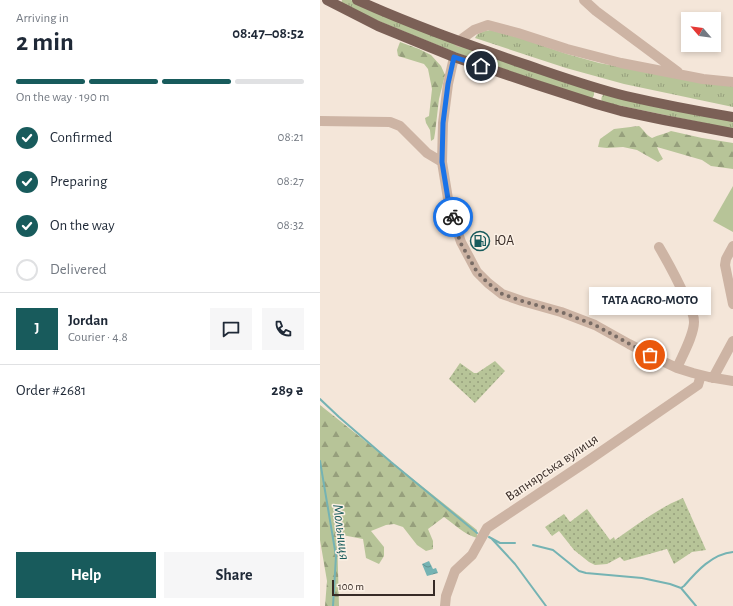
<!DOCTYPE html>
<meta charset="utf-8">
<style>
:root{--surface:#fff;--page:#f6f6f7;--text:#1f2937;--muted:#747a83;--line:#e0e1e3;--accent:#185b5c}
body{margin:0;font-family:"Alegreya Sans",sans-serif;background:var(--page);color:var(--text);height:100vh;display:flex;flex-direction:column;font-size:15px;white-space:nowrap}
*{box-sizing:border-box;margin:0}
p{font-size:13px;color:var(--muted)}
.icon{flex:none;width:22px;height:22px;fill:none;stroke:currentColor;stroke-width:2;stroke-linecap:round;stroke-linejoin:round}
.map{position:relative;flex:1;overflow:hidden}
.drawer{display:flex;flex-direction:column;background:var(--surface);width:320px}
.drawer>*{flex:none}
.needle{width:26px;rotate:298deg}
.buttons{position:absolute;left:361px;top:12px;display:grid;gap:8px}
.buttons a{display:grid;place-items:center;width:40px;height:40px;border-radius:0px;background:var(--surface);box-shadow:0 2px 6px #0003;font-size:20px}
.scale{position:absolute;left:12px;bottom:10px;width:103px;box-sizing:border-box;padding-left:4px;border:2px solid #372b26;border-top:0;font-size:11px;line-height:14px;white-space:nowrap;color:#372b26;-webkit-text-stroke:3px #fbf0e5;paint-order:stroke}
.pin{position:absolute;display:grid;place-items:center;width:34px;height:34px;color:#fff;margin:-17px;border:2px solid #fff;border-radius:50%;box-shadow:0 1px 4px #0007}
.courier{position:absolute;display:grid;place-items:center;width:40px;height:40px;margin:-20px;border:3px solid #1a73e8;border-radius:50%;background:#fff;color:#222;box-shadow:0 1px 5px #0007}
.bubble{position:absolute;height:28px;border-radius:0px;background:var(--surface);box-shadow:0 2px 6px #0003;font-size:13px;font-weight:600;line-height:28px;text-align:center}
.head em{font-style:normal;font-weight:600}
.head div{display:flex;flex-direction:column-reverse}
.head{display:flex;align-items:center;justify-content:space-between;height:68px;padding:0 16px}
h1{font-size:26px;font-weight:600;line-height:30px}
.bar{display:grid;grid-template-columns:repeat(4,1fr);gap:6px 4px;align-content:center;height:48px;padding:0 16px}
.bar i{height:5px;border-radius:3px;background:var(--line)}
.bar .active{background:var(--accent)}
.bar p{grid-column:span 4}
.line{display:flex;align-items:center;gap:10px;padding:0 16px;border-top:1px solid var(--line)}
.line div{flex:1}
.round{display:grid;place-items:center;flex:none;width:42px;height:42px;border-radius:0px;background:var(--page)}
ol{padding:0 16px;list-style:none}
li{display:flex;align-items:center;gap:12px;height:44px}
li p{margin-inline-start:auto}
li .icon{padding:4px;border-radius:50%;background:var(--accent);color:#fff;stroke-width:4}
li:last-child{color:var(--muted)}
li i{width:22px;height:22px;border:2px solid var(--line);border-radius:50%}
.cta{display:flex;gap:8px;margin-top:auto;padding:8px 16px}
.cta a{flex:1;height:46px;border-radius:0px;background:var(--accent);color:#fff;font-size:16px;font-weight:600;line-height:46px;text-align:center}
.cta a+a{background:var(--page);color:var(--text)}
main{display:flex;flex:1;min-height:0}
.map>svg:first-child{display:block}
.grass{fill:url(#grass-tufts)}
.forest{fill:url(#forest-firs)}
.garden{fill:url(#garden-dots)}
.pitch{fill:#b7c498}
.water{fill:url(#water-waves)}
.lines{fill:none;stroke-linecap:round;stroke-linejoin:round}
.stream{stroke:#75b3b3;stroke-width:2}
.minor{stroke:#cdb4a4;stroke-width:10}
.major{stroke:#7b6056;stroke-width:10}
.done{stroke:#796c65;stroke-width:4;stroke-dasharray:0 7.2}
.route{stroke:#1a73e8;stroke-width:5}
.labels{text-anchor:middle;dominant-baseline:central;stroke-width:3;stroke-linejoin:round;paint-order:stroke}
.poi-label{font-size:14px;fill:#372b26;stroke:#fbf0e5;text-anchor:start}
.street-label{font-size:14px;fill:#372b26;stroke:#fbf0e5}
.water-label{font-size:15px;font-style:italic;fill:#185b5c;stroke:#fbf0e5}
</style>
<main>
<section class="drawer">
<div class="head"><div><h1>2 min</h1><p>Arriving in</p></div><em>08:47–08:52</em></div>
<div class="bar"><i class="active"></i><i class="active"></i><i class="active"></i><i></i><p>On the way · 190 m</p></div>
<ol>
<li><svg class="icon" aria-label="check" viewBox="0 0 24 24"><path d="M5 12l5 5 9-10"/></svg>Confirmed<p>08:21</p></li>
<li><svg class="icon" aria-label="check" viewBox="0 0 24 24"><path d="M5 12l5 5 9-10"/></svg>Preparing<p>08:27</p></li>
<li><svg class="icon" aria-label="check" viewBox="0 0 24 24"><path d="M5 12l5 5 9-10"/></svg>On the way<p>08:32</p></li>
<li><i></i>Delivered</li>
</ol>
<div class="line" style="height:72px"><b class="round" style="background:var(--accent);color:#fff">J</b><div><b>Jordan</b><p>Courier · 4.8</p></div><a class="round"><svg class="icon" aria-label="chat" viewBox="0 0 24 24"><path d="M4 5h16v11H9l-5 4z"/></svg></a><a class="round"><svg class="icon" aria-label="phone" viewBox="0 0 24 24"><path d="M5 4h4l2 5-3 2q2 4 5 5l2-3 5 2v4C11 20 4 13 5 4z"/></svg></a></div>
<div class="line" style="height:52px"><div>Order #2681</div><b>289 ₴</b></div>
<div class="cta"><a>Help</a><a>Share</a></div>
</section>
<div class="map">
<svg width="413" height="606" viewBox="0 0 413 606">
<defs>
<pattern id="grass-tufts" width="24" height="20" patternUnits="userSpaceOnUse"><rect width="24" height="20" fill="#b7c498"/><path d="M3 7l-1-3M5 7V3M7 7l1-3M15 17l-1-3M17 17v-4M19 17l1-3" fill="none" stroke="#969f7c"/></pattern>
<pattern id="forest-firs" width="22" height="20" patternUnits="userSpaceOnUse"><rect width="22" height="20" fill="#b7c498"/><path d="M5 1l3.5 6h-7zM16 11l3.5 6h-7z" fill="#969f7c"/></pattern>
<pattern id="garden-dots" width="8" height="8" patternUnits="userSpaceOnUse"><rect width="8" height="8" fill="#b7c498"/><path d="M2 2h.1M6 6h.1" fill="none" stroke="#969f7c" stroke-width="1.8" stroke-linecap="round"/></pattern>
<pattern id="water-waves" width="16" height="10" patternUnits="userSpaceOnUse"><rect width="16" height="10" fill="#75b3b3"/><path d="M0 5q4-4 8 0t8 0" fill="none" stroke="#619291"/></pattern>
</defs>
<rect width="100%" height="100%" fill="#f4e6d9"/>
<path class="grass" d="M 22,0 L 31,0 L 61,13 L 274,91 L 274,95 L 272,99 L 137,53 L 61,22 L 21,4 Z
M 170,30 L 200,38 L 247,54 L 279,63 L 384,82 L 413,85 L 413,107 L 304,84 L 246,68 L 155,38 C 158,32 164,31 170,30 Z
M 284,94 L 413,120 L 413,129 L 282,102 C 281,99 281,97 284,94 Z"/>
<path class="forest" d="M 80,42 L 99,49 L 111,55 L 121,66 L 125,75 L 119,99 L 115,133 L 114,139 L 111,141 L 110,130 L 106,123 L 105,118 L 109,116 L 112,89 L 108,69 L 104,64 L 78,56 L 77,50 Z
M 319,126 C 324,130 326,135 332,138 C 338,135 345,134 351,131 L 382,138 L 413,143 L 413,169 L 391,166 L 382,160 L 337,147 L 339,152 L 343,159 L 338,162 L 317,150 L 303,147 L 287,148 L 278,147 L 280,139 L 294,129 Z
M 0,405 L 157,530 L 157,538 C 144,534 135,525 124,517 L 108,529 L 113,541 L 113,549 L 106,551 L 97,545 L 83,527 L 74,524 L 66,525 L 51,531 L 64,547 L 64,556 L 59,564 L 46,558 L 43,539 L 17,534 L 19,606 L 5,606 L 7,581 L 0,540 Z"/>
<path class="garden" d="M 175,361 L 185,371 L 155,403 L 129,379 L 140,363 L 154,373 L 157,373 Z
M 363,498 L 386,550 L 372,552 L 354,564 L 347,549 L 304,561 L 300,557 L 287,564 L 275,565 L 269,562 L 254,550 L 239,531 L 232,536 L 225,527 L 244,514 L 250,522 L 267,509 L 290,540 L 294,537 L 295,540 C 317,525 338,508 363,498 Z"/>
<path class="pitch" d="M 413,186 L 413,232 L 393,221 Z"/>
<path class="water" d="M 109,561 L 113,569 L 116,568 L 118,573 L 107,576 L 102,564 Z"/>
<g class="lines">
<path class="stream" d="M 0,399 L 19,417 L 71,462 L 157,533
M 0,461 L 16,556 L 13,606
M 169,537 L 180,543 L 195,543
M 172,539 L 195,564 L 226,606
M 213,545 L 233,550 L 259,571 L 266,573 L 322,578 L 350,584 L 361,588 L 376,606
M 361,588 L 364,586 C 377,571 392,554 413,552"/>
<path class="minor" d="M 264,0 L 276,11 L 358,72
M 139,42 L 143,38 L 154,30 L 168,25 L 198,33 L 247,49 L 301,63 L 383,79 L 413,82
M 134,57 L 128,84 L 123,123 L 122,162 L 129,205 L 141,242 L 157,272 L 168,283 L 182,294 L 202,301 L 241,312 L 275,325 L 309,344 L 340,360 L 357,368 L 373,373 L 389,377 L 413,381
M 0,121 L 70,122 L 80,126 L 107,153 L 122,162
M 413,246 L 406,259 L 405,265 L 413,304
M 339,247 C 349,264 358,281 366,299 C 370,306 374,314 374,322 C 374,335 362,356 357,368
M 393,378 L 413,341
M 125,606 L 126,596 L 135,571 L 152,555 L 167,528 L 269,460 L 378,385 L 381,375"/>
<path class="major" d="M 7,0 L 58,26 L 134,57 L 214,84 L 276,104 L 301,111 L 344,120 L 413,133
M 37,0 C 90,24 144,43 198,62 C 234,74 269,87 306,96 C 341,104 377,111 413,117"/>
</g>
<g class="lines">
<path class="done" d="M 133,217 L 140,242 L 157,272 L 168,283 L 182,294 L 202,301 L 241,312 L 275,325 L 330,355"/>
<path class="route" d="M 133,217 L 129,205 L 122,162 L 123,123 L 128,84 L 134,57 L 161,66"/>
</g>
<defs>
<g id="fuel-ring" transform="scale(1)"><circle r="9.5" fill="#fbf0e5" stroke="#185b5c" stroke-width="1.5"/><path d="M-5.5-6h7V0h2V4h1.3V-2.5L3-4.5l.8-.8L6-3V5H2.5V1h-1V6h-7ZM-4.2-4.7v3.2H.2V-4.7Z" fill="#185b5c"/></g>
</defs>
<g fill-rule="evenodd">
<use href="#fuel-ring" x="160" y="241"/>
</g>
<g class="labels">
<g class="poi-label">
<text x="174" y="241">ЮА</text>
</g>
<g class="street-label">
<text transform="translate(232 468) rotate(-34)">Вапнярська вулиця</text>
</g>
<g class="water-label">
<text transform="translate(21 532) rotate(83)">Мольниця</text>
</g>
</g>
</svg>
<div class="buttons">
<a><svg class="needle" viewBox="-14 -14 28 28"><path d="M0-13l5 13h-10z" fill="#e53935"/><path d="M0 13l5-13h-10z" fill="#747a83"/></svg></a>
</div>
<div class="scale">100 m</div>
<div class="pin" style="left:330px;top:355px;background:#ea580c"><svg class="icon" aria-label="bag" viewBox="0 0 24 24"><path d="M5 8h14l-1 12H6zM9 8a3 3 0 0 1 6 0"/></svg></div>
<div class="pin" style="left:161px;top:66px;background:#1f2937"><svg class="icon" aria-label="home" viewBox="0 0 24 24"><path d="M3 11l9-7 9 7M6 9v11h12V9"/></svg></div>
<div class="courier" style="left:133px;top:217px"><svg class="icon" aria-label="bike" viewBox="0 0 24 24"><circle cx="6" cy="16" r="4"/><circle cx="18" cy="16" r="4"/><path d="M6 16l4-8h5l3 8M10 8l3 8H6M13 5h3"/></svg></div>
<div class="bubble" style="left:269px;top:287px;width:122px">TATA AGRO-MOTO</div>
</div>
</main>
